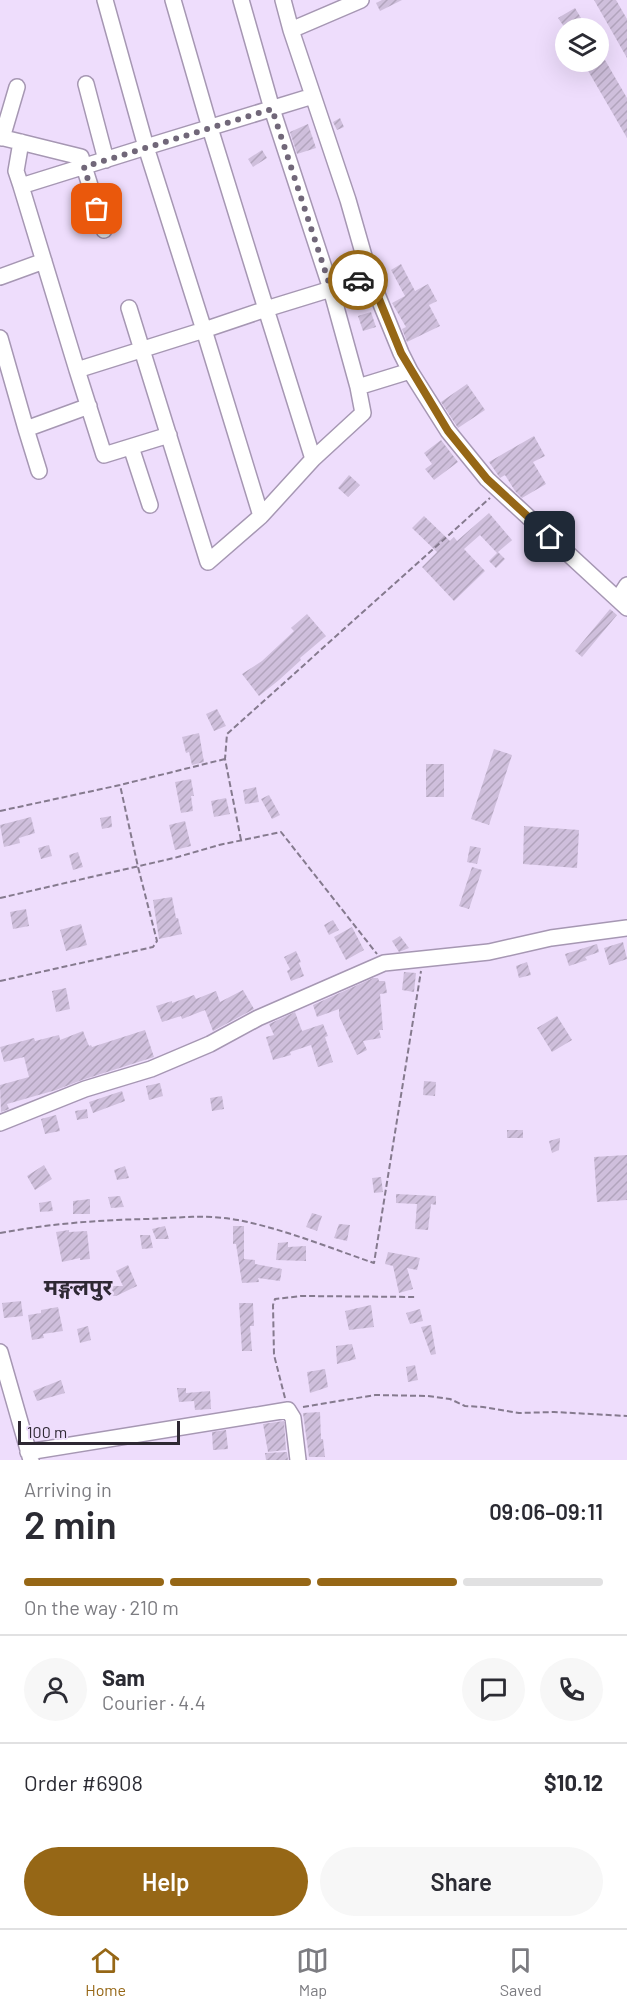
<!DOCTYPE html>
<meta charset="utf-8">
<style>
:root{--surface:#fff;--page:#f7f7f7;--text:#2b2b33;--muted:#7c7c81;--line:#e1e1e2;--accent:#966716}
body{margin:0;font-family:Barlow,"Noto Sans Devanagari",sans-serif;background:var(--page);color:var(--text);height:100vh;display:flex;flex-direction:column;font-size:22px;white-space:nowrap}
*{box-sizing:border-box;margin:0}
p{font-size:20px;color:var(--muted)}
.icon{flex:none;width:33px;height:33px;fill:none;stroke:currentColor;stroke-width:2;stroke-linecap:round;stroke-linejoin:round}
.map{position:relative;height:1460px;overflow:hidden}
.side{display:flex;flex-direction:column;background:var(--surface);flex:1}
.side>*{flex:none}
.buttons{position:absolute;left:555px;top:18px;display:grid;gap:12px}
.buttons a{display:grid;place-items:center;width:54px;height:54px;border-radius:50%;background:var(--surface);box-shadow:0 6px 24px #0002;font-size:30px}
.scale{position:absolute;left:18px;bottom:15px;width:162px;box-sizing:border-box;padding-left:6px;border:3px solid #2e2833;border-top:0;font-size:16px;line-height:21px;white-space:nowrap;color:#2e2833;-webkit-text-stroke:4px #eeddfc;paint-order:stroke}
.pin{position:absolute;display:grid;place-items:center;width:51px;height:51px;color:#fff;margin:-26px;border-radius:12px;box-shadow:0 3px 9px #0006}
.courier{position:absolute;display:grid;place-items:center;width:60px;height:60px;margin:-30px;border:4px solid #966716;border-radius:50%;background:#fff;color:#222;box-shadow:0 2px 8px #0007}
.head em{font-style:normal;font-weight:600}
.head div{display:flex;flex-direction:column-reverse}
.head{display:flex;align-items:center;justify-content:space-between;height:102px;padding:0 24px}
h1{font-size:39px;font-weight:600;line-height:45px}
.bar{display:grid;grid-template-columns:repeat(4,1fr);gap:9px 6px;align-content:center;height:72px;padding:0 24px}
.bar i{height:8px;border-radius:4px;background:var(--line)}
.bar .current{background:var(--accent)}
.bar p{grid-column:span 4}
.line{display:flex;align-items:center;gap:15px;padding:0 24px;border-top:2px solid var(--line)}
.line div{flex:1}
.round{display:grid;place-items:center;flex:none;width:63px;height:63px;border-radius:32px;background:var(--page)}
.cta{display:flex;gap:12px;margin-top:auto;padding:12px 24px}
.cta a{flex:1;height:69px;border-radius:36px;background:var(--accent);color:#fff;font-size:24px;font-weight:600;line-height:69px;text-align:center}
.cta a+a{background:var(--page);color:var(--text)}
.menu{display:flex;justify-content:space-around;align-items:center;height:84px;border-top:2px solid var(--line);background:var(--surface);font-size:16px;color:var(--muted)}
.menu a{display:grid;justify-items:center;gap:3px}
.menu .current{color:var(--accent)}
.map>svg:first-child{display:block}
.building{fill:url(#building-hatch)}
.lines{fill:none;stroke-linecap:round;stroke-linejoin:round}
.minor-casing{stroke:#a697b3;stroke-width:18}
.path{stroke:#857a8e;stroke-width:2;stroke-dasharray:6 3;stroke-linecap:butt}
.minor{stroke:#fff;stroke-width:15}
.done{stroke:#716779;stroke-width:6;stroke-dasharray:0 10.8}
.route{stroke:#966716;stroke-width:8}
.labels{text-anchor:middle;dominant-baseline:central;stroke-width:5;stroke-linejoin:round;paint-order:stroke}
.district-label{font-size:22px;font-weight:bold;fill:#2e2833;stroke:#eeddfc}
</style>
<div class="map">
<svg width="627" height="1460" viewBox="0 0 627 1460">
<defs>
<pattern id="building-hatch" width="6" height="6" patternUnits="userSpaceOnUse" patternTransform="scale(1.5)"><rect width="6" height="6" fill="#cfbfdc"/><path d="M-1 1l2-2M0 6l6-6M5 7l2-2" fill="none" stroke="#b2a4bd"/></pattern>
</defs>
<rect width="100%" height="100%" fill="#eeddfc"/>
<path class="building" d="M 382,0 L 402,0 L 380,11 L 376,3 Z
M 594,0 L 616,0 L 627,19 L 627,58 Z
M 575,8 L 587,28 L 565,28 L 558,18 Z
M 598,48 L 627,98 L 627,138 L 583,62 L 598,62 Z
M 340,118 L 344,127 L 337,130 L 333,122 Z
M 308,124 L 316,148 L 297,154 L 290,132 Z
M 262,150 L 267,158 L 253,167 L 248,159 Z
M 401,264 L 415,291 L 428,284 L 437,301 L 429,305 L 440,326 L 407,342 L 402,329 L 406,327 L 392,303 L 405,296 L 391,270 Z
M 371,312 L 376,327 L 363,331 L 358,316 Z
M 467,384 L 485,410 L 458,428 L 441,402 Z
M 534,436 L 545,456 L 533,462 L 546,484 L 522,498 L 515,491 L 505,475 L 500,478 L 489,462 Z
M 441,440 L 458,462 L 434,480 L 425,469 L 432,464 L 424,453 Z
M 349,475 L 360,485 L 348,497 L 338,488 Z
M 489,513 L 512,540 L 498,552 L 505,559 L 496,568 L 489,561 L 497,553 L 480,535 L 464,549 L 485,571 L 454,601 L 422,567 L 437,552 L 412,528 L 424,516 L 450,541 L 454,537 L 457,541 Z
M 610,609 L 617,615 L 582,657 L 575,651 Z
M 307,614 L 326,636 L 300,658 L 301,660 L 279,680 L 259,696 L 242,674 L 262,661 L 294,631 L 291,628 Z
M 217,709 L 226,726 L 214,731 L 206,714 Z
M 199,733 L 204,762 L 192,765 L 189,752 L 186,753 L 182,737 Z
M 494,749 L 512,755 L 489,825 L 471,819 Z
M 426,764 L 444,764 L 444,797 L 426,797 Z
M 191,779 L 194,796 L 191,796 L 193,811 L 181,813 L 175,782 Z
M 256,787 L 259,802 L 245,804 L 243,790 Z
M 269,795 L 280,815 L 272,819 L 261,799 Z
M 226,798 L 230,814 L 214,817 L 211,801 Z
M 111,816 L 112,827 L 102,829 L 100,818 Z
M 31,817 L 35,833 L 19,838 L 20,843 L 4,847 L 0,825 Z
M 185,821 L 191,846 L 175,850 L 169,825 Z
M 524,826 L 579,830 L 577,868 L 523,864 Z
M 49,845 L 52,856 L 41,859 L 38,848 Z
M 470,846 L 481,848 L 477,864 L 467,862 Z
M 78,852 L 83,867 L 73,870 L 69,855 Z
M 472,867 L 482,870 L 469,909 L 459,906 Z
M 172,897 L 176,918 L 178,918 L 182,934 L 159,939 L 153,900 Z
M 26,909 L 29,926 L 13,929 L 10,912 Z
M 333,920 L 339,930 L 329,935 L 324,925 Z
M 81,924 L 87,945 L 66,951 L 60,930 Z
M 352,927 L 364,950 L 346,960 L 334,937 Z
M 400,936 L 409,948 L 399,952 L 392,941 Z
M 623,942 L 627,959 L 609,965 L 604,948 Z
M 597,944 L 599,952 L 585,957 L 587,960 L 569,966 L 565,954 Z
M 296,951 L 301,962 L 299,963 L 304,976 L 291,981 L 287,971 L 290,969 L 284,957 Z
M 527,962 L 531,975 L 519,978 L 516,966 Z
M 404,972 L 416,973 L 414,992 L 402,990 Z
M 373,978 L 378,978 L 379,981 L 385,981 L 387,993 L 380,994 L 383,1030 L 379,1030 L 381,1038 L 363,1041 L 367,1050 L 357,1055 L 339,1016 L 339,1009 L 317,1017 L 313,1005 Z
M 66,988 L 70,1009 L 56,1012 L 52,991 Z
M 243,990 L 254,1009 L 213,1031 L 205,1010 L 182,1019 L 181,1016 L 162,1022 L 156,1006 L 172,1001 L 172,1003 L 194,995 L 196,999 L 216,991 L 220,1002 Z
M 295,1012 L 302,1031 L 323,1024 L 328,1036 L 325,1037 L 333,1062 L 318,1067 L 311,1045 L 290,1052 L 291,1055 L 273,1060 L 266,1037 L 274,1035 L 269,1024 Z
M 557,1016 L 572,1040 L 552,1052 L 537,1028 Z
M 145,1030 L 154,1057 L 82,1080 L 56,1090 L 7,1104 L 9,1109 L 1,1112 L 0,1085 L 29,1077 L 24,1057 L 4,1062 L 0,1047 L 34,1038 L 35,1041 L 59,1035 L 60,1040 L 83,1031 L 89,1046 L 91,1045 L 92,1047 Z
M 424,1081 L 436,1082 L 435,1096 L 423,1095 Z
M 160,1083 L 163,1096 L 149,1100 L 146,1086 Z
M 122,1091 L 125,1101 L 93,1113 L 89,1102 Z
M 222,1096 L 224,1109 L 212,1111 L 210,1098 Z
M 87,1109 L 88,1118 L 77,1120 L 75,1111 Z
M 56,1115 L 60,1131 L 45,1134 L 41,1119 Z
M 507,1130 L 523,1130 L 523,1138 L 507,1138 Z
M 560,1138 L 559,1150 L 552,1153 L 549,1141 Z
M 627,1155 L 627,1200 L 597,1202 L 594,1157 Z
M 44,1165 L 52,1179 L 35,1190 L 27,1176 Z
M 125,1166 L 129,1178 L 117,1180 L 114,1170 Z
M 381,1177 L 383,1192 L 374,1193 L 372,1178 Z
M 396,1194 L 436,1196 L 436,1205 L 431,1204 L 428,1230 L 415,1229 L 417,1204 L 396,1203 Z
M 120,1196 L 124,1207 L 111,1208 L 108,1197 Z
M 90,1199 L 90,1214 L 73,1214 L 73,1201 Z
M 51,1201 L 53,1211 L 40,1212 L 39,1203 Z
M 312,1213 L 322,1216 L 317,1231 L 306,1227 Z
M 339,1224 L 350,1225 L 347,1241 L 334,1238 Z
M 165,1226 L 169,1239 L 156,1239 L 152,1229 Z
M 233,1226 L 244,1226 L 244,1259 L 255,1260 L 255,1264 L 282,1269 L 280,1281 L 258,1278 L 259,1282 L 242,1283 L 236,1244 L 233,1244 Z
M 69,1230 L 69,1232 L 87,1231 L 90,1259 L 80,1260 L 80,1258 L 62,1262 L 56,1232 Z
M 140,1235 L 150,1235 L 153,1248 L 142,1249 Z
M 288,1242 L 288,1247 L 306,1246 L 306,1261 L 276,1260 L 278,1243 Z
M 388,1252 L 420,1258 L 417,1270 L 407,1268 L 413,1289 L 399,1293 L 393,1266 L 385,1264 Z
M 128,1265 L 137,1286 L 116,1296 L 107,1296 L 107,1286 L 123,1286 L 116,1271 Z
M 21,1301 L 23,1316 L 4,1318 L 2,1303 Z
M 239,1303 L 253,1303 L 254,1326 L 250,1326 L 252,1351 L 242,1351 Z
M 371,1305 L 374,1327 L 349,1330 L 345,1311 Z
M 58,1307 L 63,1331 L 43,1334 L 44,1338 L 32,1340 L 28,1315 L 41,1313 L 41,1310 Z
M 420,1309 L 423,1321 L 410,1324 L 406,1313 Z
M 431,1325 L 436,1354 L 431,1355 L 421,1327 Z
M 88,1326 L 91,1340 L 80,1343 L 77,1329 Z
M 352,1344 L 356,1359 L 337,1364 L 336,1346 Z
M 415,1365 L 418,1380 L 408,1382 L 406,1367 Z
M 325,1369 L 328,1387 L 310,1393 L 307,1372 Z
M 61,1380 L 65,1393 L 37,1401 L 33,1391 Z
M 177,1388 L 186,1388 L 186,1393 L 210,1391 L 211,1409 L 195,1410 L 194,1401 L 179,1402 Z
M 320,1412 L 321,1439 L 323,1439 L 325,1457 L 309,1457 L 303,1413 Z
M 284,1421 L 286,1450 L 268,1452 L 263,1424 Z
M 226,1430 L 228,1449 L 213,1450 L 212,1432 Z
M 287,1452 L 288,1460 L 266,1460 L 265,1453 Z"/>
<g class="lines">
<g class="minor-casing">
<path id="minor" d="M 105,0 L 146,147 L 313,96
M 173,0 L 210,128 L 266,309 L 331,289 L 358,387 L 410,371
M 241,0 L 272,109 L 331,289 L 370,277
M 283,0 L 291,30 L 348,200 L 370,277 L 401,353 L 410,371 L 448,431 L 487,479 L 627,608
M 291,30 L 361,0
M 86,84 L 106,160
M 0,137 L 81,157 L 104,230
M 2,138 L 17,87
M 21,142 L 16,171 L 21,186
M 0,277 L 44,261
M 129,308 L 208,562 L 261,516
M 0,338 L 26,429
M 77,370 L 104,455 L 169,435
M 131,447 L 150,505
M 313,459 L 261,516 L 204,330 L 77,370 L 21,186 L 146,147 L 204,330 L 266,309 L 313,459 L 363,413 L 358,387
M 39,471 L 26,429 L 89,406
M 618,599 L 627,585
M 0,1123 L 85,1089 L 151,1069 L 210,1044 L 258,1018 L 384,963 L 489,952 L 551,938 L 627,928
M 0,1352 L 31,1460
M 28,1452 L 288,1410 L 293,1418 L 298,1460"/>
</g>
<path class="path" d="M 0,811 L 120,785 L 225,759
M 241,840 L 225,759 L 227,734 L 490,498
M 0,898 L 174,858 L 219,845 L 281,832 L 377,954
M 0,981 L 153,947 L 157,941 L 138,867 L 120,785
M 0,1233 C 48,1224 98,1220 146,1219 C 179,1218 205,1214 238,1220 C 284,1229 330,1248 374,1263 L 421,971
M 285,1398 L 274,1355 L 273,1305 L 275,1299 L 301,1296 L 417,1297
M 303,1407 L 375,1395 L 428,1396 L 450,1399 L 465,1406 L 483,1407 L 519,1413 L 554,1412 L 627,1416"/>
<use href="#minor" class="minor"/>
</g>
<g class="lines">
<path class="done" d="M 97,209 L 84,167 L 272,109 L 331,289 L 358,280"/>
<path class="route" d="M 358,280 L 370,277 L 401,353 L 448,431 L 487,479 L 550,537"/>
</g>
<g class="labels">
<g class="district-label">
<text x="78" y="1286">मङ्गलपुर</text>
</g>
</g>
</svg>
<div class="buttons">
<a><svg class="icon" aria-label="layers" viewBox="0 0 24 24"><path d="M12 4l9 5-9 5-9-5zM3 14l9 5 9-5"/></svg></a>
</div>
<div class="scale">100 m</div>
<div class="pin" style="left:97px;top:209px;background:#ea580c"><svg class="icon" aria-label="bag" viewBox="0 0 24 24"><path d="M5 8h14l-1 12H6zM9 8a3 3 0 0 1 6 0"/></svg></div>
<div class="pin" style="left:550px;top:537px;background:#1f2937"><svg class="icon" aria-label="home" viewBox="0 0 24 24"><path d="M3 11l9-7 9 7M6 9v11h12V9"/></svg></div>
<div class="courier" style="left:358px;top:280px"><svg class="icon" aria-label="car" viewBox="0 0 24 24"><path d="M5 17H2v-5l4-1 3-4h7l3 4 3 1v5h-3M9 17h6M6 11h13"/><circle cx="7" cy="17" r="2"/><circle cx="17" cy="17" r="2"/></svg></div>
</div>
<section class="side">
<div class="head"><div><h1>2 min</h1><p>Arriving in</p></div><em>09:06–09:11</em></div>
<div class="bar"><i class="current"></i><i class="current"></i><i class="current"></i><i></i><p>On the way · 210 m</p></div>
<div class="line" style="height:108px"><a class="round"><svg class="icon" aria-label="person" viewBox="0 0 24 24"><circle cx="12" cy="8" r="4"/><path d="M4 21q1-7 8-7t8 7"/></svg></a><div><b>Sam</b><p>Courier · 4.4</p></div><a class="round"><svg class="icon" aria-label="chat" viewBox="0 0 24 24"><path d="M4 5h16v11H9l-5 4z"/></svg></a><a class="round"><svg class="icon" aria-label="phone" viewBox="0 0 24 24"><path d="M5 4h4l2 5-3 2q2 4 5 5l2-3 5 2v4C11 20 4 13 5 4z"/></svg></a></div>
<div class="line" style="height:78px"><div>Order #6908</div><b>$10.12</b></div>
<div class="cta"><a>Help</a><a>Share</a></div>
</section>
<nav class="menu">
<a class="current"><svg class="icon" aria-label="home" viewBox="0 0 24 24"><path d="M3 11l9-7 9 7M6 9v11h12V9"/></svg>Home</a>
<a><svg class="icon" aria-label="map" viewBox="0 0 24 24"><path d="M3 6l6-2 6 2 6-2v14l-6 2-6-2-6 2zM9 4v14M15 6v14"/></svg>Map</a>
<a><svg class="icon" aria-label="saved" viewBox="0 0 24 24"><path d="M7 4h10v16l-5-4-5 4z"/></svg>Saved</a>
</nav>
